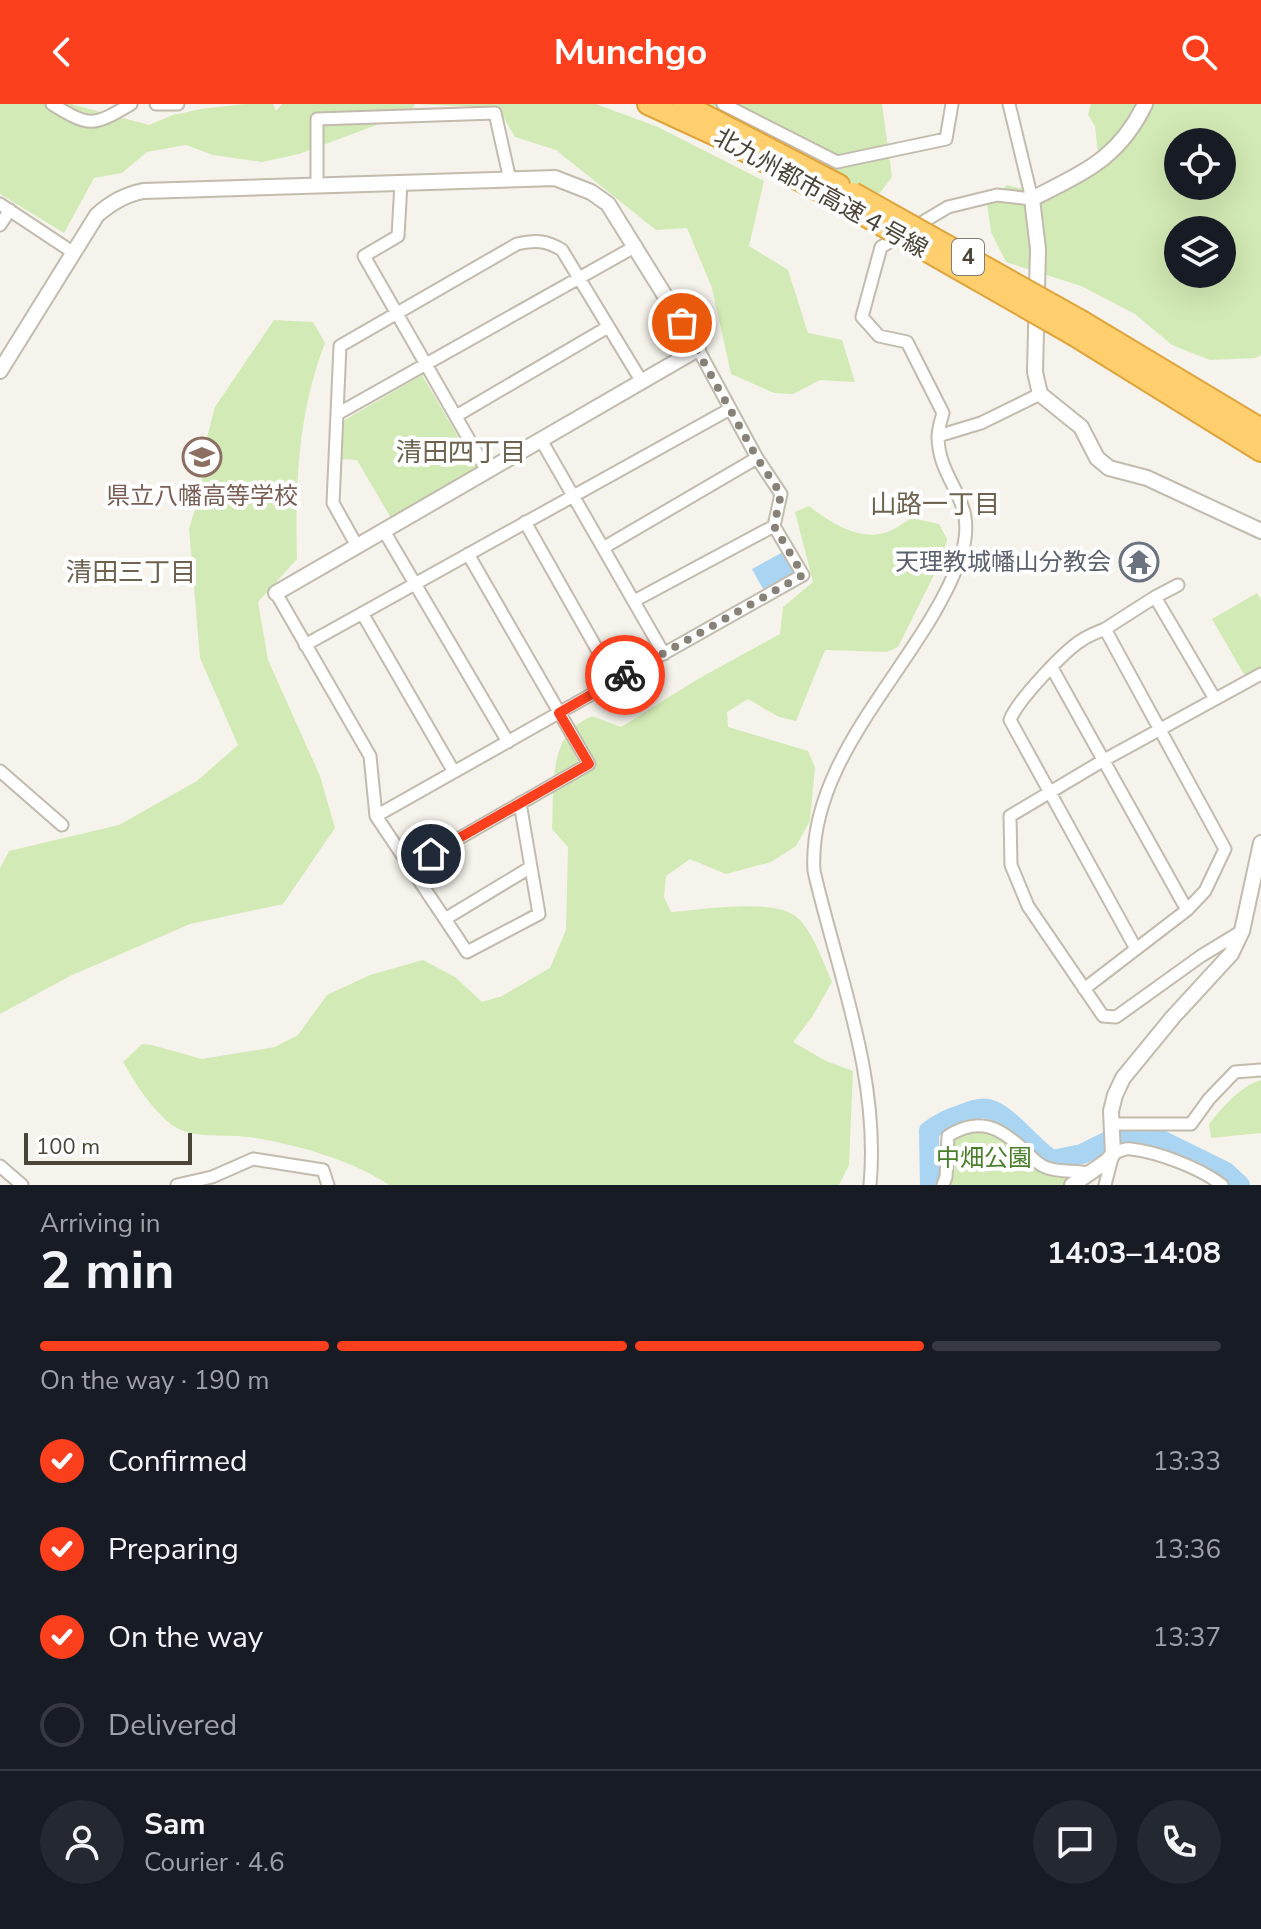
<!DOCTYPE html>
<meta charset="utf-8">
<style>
:root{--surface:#171b24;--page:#242831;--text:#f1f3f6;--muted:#9ea1a6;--line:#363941;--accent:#fc3f1d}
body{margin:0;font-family:"Nunito Sans","Noto Sans JP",sans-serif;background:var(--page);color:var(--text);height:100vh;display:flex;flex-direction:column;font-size:30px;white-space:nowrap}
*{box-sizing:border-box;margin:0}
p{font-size:26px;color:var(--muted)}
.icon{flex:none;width:44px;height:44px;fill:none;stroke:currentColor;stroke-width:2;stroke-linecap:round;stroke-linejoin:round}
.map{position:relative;height:1081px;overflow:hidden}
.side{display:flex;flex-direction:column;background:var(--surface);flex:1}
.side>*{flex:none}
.tools{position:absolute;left:1164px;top:24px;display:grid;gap:16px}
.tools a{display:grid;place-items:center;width:72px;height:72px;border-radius:50%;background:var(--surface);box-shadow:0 8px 32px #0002;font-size:40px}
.scale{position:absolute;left:24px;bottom:20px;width:168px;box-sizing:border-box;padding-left:8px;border:4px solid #4b4439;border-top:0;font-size:22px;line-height:28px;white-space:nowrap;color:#4b4439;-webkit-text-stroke:6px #fff;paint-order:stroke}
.pin{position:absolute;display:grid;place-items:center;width:68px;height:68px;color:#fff;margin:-34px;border:4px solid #fff;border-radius:50%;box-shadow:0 2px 8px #0007}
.courier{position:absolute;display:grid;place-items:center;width:80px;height:80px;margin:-40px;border:6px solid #fc3f1d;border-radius:50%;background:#fff;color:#222;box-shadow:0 2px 10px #0007}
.overview em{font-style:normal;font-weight:700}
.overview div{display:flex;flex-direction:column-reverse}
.overview{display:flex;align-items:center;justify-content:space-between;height:136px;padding:0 40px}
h1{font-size:52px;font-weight:700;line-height:60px}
.bar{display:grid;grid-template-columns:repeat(4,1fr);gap:12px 8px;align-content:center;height:96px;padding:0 40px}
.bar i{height:10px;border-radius:6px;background:var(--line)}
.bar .selected{background:var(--accent)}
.bar p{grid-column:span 4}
.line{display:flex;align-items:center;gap:20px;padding:0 40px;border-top:2px solid var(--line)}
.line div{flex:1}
.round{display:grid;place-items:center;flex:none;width:84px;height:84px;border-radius:42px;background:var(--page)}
ol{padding:0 40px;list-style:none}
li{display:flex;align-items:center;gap:24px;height:88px}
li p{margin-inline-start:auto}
li .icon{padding:8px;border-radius:50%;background:var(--accent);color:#fff;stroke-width:4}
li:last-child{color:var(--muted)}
li i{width:44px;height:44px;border:4px solid var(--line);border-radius:50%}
header{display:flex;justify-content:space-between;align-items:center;height:104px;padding:0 40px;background:var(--accent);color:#fff;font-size:36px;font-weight:700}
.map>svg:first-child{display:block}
.green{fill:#d2eab5;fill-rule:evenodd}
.water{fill:#a9d4f2}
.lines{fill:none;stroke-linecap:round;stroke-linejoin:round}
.river{stroke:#a9d4f2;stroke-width:20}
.minor-casing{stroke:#c2bbae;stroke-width:15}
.tertiary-casing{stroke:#c2bbae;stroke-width:18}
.motorway-casing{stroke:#e0a43c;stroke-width:24}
.minor{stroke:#fff;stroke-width:11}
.tertiary{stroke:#fff;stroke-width:14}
.motorway{stroke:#ffcf6e;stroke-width:20}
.motorway-bridge-casing{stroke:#e0a43c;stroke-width:24;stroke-linecap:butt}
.motorway-bridge{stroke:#ffcf6e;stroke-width:20}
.done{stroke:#878178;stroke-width:8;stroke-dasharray:0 14.4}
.route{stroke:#fc3f1d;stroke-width:10}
.labels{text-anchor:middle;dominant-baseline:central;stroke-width:8;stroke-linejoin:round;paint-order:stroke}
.shield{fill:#fff;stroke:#817c74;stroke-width:2}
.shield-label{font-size:22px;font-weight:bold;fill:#4b4439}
.street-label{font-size:24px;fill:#4b4439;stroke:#fff}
.education-label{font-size:24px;fill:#785e54;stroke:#fff}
.worship-label{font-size:24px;fill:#5b616d;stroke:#fff;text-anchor:end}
.park-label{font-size:24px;fill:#4a7f2a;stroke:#fff}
.neighbourhood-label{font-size:26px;fill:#6e6250;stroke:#fff}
</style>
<header><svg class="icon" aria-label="back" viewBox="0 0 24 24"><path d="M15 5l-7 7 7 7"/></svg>Munchgo<svg class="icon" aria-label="search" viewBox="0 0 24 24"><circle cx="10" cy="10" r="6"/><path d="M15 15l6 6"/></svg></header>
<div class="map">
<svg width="1261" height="1081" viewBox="0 0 1261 1081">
<rect width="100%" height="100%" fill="#f6f3ec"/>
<path class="green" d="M 0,0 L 71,0 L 149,21 L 173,11 L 201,5 L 245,0 L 273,0 L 276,7 L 282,0 L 596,0 L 658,23 L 764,77 L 749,142 L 788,166 L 808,229 L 842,236 L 855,278 L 820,276 L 793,290 L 774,289 L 731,270 L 712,184 L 687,124 L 656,126 L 556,46 L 515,33 L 498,4 L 415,0 L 411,8 L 299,50 L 262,58 L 213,51 L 186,41 L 147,48 L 122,69 L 94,74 L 64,129 L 0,90 Z
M 707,0 L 882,0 L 892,73 L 880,89 C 854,91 835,73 822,52 Z
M 1091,0 L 1261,0 L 1261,251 L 1256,254 L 1210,256 L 1172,241 L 1135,210 L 1081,182 L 1006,158 L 991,128 L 987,100 L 1007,81 C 1056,94 1066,85 1098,49 L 1095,22 L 1088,11 ZM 1178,38 L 1222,38 L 1222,82 L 1178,82 ZM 1178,126 L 1222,126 L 1222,170 L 1178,170 Z
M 274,216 L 313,218 L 325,239 C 298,309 295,381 297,455 L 258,498 L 268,556 L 320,672 L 335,724 L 283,800 L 190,820 L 70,872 L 0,910 L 0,764 L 9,747 L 119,721 L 197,677 L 238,641 L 200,554 L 189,425 L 202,382 L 202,353 L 215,303 Z
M 422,271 L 477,365 L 391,414 L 357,356 L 342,355 L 343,317 Z
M 809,402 C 831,419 861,439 890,427 C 897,424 905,418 911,414 L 939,420 L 947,435 L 943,453 L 898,543 L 887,548 L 825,546 L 796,617 L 779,613 L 748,595 L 727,608 L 728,623 L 808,647 L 815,663 L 810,717 L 796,742 L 771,758 L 726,770 L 690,755 L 666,772 L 664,793 L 671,808 C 701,806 780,792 800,816 C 815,833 823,858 832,878 L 812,913 L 793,938 L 826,957 L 853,967 L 849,1061 L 839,1081 L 389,1081 C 354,1057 298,1041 256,1034 C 230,1029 195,1037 172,1021 C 151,1005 136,980 123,958 L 142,940 L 152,941 L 202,955 L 275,943 L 298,931 L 327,891 L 370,871 L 423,856 L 455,873 L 482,898 L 502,892 L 550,864 L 566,826 L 568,743 L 552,725 C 554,695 549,650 571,626 C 576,620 585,616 592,612 L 621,623 L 698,575 L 780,530 L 783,503 L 813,478 L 795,408 Z
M 1257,489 L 1261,496 L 1261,563 L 1245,572 L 1212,515 Z
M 1261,976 L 1261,1029 L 1211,1034 L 1209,1020 C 1224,1002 1239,983 1261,976 Z
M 987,1026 L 1076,1074 L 1065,1081 L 949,1081 L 951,1035 L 959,1029 Z"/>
<path class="water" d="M 783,448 L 795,468 L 763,485 L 752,465 Z"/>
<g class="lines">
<path class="river" d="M 930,1081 L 929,1027 C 940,1018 949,1014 963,1010 C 970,1007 980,1003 988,1005 C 1009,1010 1032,1044 1052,1056 L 1082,1050 L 1124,1029 L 1161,1036 L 1226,1068 L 1240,1081"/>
<g class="minor-casing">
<path id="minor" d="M 52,0 C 91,24 93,22 131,0
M 156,0 L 178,0
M 723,0 L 837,58 L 946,35 L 952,0
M 401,79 L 398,132 L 364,152 L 487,367
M 317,80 L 317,15 L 495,9 L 510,76
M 0,100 L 74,149
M 0,121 L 10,106
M 339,309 L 636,142
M 456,312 L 608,223
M 938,332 L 981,319 L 1040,290
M 541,336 L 664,550
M 525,418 L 615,577
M 384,427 L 508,638
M 357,442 L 333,399 L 340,242 L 517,140 C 535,136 546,136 562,146 L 642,278
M 603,444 L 757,354
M 276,489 L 370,652 L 376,712 L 467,848 L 539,810 L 520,699
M 1155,493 L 1178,481
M 634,497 L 774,422 L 781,390 L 757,354 L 698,245
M 362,509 L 454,668
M 1105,525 L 1155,493 L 1215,595
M 305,541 L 730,305
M 1052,564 L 1187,806
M 0,667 L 62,721
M 376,712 L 803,471 L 774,422
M 409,763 L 589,660 L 468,450
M 445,815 L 531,763
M 1242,827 L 1201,852 L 1116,913 L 1103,912 L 1028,802 L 1011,761 L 1010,712 L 1104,656 L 1261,570
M 1084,885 L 1187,806 L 1205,787 L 1225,745 L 1105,525 C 1098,528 1089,531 1082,536 C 1064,547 1017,597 1010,616 L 1135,843
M 1112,1020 L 1191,1020 L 1209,995 L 1235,968 L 1261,966
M 0,1062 L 22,1081
M 177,1081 L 212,1073 L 253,1055 L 323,1066 L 328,1081
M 870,1081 C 880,972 838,871 814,767 C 807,650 924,557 960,455 C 981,395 939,382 938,333 C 938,325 941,316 943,309 L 907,238 L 879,232 L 862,213 L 881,143 L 948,103 L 997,91 L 1032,95 L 1009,0
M 943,1081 L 946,1073 L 948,1032 C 979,1012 1000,1023 1025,1047 C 1032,1053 1036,1059 1045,1063 C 1059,1069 1074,1066 1088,1069
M 1105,1081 L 1113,1050 C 1119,1047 1125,1044 1131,1045 C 1158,1048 1200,1064 1222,1081"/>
</g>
<g class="tertiary-casing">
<path id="tertiary" d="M 1145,0 C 1118,56 1083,68 1032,95 L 1038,145 L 1035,268 L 1040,290 L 1081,323 L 1097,354 L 1109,364 L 1147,374 L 1261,427
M 0,267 L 97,111 C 111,99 124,91 143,87 L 555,74 L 591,88 L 608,100 L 698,245 L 276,489
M 1072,1081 L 1107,1057 L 1113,1050 L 1111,1007 L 1115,991 L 1123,974 L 1173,913 L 1231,850 L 1242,827 L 1261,739"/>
</g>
<g class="motorway-casing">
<path id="motorway" d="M 648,0 L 713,30 L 846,101
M 683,0 L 839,81
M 1083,218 L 1261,325
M 1074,231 L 1261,347"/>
</g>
<use href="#minor" class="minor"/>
<use href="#tertiary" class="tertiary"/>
<use href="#motorway" class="motorway"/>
<g class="motorway-bridge-casing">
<path id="motorway-bridge" d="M 853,89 L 1083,218
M 862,110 L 1074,231"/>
</g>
<use href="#motorway-bridge" class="motorway-bridge"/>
</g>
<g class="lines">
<path class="done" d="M 625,571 L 803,471 L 774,422 L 781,390 L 757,354 L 682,219"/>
<path class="route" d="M 431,750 L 589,660 L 559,609 L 625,571"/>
</g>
<defs>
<g id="school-ring" transform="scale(2)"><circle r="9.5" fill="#fff" stroke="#8d6e63" stroke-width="1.5"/><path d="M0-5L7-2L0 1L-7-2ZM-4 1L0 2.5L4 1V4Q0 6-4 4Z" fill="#8d6e63"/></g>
<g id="temple-ring" transform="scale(2)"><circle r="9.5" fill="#fff" stroke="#6b7280" stroke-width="1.5"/><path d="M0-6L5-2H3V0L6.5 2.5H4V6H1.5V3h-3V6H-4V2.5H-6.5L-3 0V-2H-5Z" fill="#6b7280"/></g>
</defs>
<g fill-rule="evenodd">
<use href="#school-ring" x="202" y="353"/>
<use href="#temple-ring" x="1139" y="458"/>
</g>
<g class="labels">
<rect class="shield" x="952" y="135" width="32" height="36" rx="6"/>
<g class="shield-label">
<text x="968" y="153">4</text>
</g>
<g class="street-label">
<text transform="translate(821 89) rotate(29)">北九州都市高速４号線</text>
</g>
<g class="education-label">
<text x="202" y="392">県立八幡高等学校</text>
</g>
<g class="worship-label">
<text x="1111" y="458">天理教城幡山分教会</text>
</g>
<g class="park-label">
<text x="984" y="1054">中畑公園</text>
</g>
<g class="neighbourhood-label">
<text x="461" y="348">清田四丁目</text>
<text x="935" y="400">山路一丁目</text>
<text x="131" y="468">清田三丁目</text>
</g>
</g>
</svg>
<div class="tools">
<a><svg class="icon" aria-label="locate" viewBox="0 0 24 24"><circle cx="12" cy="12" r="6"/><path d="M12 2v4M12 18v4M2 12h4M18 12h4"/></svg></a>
<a><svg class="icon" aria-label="layers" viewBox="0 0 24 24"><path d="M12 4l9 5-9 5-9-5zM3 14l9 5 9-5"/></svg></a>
</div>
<div class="scale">100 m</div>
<div class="pin" style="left:682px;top:219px;background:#ea580c"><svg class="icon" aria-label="bag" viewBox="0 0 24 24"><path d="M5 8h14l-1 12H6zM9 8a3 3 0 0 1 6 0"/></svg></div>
<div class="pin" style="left:431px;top:750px;background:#1f2937"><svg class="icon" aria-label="home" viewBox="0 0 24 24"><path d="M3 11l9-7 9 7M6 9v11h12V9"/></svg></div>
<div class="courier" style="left:625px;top:571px"><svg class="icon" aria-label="bike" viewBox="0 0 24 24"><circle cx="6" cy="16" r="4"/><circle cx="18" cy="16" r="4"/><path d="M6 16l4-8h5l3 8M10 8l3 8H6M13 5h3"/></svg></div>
</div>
<section class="side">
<div class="overview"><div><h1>2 min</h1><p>Arriving in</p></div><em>14:03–14:08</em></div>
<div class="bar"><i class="selected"></i><i class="selected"></i><i class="selected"></i><i></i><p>On the way · 190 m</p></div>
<ol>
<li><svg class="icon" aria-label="check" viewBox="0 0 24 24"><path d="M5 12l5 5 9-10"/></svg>Confirmed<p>13:33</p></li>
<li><svg class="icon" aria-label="check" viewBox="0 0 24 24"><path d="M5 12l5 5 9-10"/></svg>Preparing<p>13:36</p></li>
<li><svg class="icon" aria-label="check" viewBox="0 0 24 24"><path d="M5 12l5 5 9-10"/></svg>On the way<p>13:37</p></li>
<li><i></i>Delivered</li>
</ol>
<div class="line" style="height:144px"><a class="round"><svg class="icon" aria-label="person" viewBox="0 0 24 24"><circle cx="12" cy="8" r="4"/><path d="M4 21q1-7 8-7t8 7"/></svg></a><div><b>Sam</b><p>Courier · 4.6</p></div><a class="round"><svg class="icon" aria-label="chat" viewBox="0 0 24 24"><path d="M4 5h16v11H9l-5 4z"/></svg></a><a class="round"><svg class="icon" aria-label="phone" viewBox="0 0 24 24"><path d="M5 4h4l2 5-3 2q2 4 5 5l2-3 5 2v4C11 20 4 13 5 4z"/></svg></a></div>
</section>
